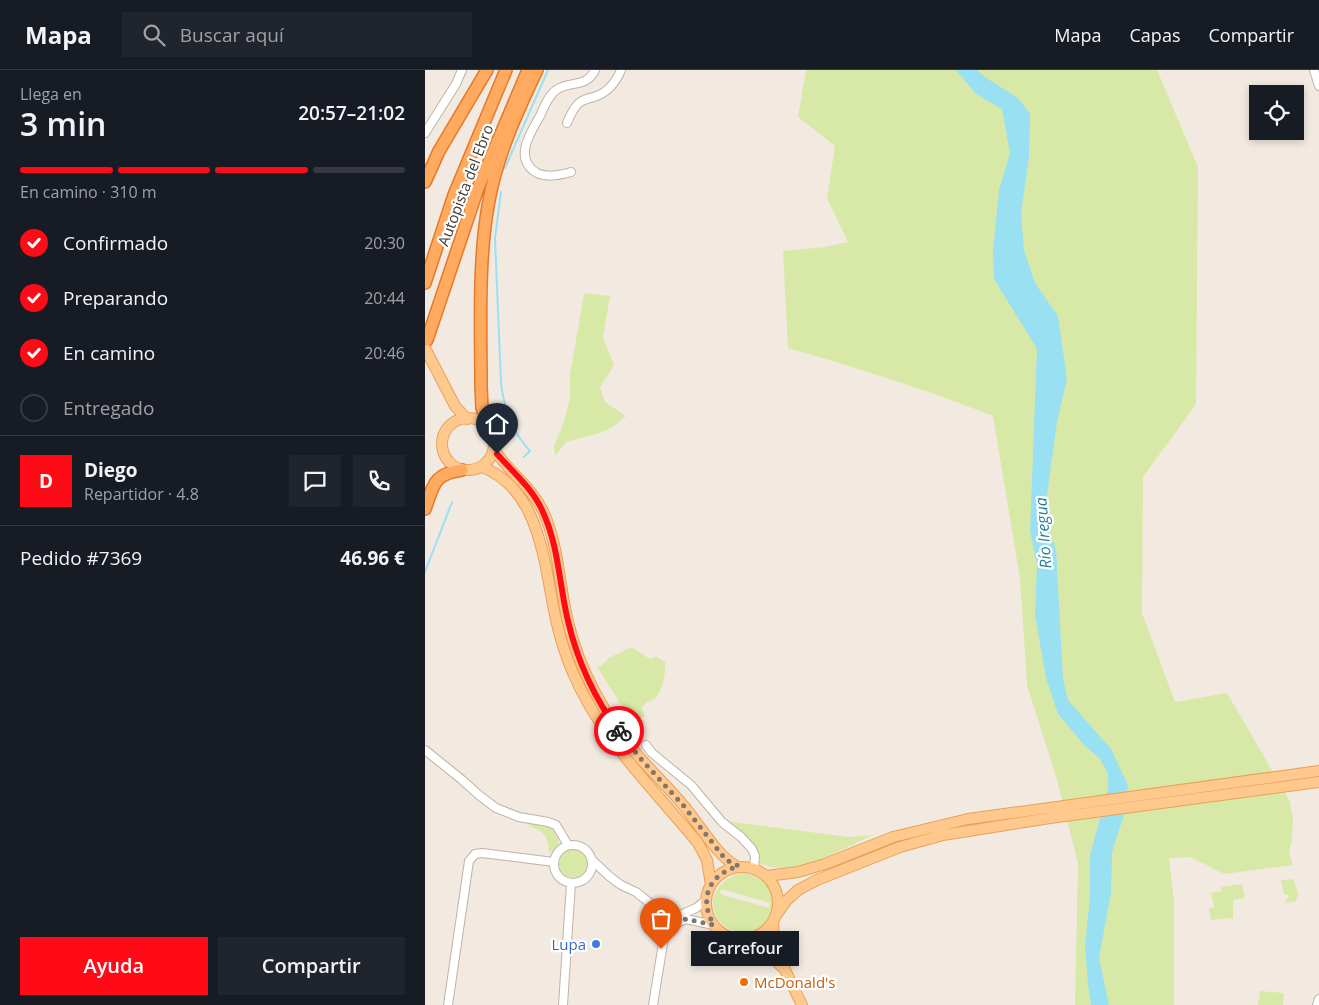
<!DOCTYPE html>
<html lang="es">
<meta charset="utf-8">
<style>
:root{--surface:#171b24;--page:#20242c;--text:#f1f3f6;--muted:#9ea1a6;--line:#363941;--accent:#ff0b17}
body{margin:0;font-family:"Open Sans",sans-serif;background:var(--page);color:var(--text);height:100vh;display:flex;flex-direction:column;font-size:19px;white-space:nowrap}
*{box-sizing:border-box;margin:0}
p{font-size:16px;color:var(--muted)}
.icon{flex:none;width:28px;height:28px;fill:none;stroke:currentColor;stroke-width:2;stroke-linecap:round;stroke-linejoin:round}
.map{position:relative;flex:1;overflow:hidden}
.drawer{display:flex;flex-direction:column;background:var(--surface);width:425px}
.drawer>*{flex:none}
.controls{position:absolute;left:824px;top:15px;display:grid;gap:10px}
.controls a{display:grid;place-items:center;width:55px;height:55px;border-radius:0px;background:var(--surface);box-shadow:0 2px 8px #0003;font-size:25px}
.pin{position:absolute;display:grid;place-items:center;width:42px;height:42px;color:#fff;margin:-51px -21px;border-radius:50% 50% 50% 0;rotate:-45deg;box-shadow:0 0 5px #0007}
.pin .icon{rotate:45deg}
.courier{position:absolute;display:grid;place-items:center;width:50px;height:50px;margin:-25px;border:4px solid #ff0b17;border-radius:50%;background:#fff;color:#222;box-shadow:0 1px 6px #0007}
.bubble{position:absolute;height:35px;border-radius:0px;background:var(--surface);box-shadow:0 2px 8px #0003;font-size:16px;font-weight:600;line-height:35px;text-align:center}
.head em{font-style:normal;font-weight:600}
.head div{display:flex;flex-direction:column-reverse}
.head{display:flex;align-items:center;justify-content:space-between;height:85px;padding:0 20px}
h1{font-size:32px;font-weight:600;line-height:38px}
.bar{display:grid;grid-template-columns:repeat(4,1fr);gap:8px 5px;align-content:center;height:60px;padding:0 20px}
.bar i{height:6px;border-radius:4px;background:var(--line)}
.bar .selected{background:var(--accent)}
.bar p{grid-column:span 4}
.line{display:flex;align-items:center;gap:12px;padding:0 20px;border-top:1px solid var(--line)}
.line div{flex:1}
.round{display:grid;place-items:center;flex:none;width:52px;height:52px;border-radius:0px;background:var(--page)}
ol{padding:0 20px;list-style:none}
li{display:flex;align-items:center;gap:15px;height:55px}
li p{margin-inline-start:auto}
li .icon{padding:5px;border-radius:50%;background:var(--accent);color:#fff;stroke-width:4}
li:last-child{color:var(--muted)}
li i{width:28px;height:28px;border:2px solid var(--line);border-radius:50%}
.button{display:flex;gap:10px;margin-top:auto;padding:10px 20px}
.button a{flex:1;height:58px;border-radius:0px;background:var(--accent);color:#fff;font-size:20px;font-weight:600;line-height:58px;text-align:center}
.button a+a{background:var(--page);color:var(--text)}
header{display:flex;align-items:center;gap:30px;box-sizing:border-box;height:70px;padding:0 25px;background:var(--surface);border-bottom:1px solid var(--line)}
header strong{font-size:24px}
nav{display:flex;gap:28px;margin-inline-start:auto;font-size:18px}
.search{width:350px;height:45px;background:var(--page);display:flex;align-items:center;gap:12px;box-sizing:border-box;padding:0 18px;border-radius:0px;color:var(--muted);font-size:19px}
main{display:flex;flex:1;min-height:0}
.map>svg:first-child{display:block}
.green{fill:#d8e9a7;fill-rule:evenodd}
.water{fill:#99e0f3}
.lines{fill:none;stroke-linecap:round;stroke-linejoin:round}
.stream{stroke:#99e0f3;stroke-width:2}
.minor-casing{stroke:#c0b2a7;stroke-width:10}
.major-casing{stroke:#e8a159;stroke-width:12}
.highway-casing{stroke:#e47a29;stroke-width:14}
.minor{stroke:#fff;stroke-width:8}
.major{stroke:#ffc88d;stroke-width:10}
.highway{stroke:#ffaa5f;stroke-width:11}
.done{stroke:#80776f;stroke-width:5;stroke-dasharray:0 9}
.route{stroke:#ff0b17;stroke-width:6}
.shop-dot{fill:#3f7fe0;stroke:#fff;stroke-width:2}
.food-dot{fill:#e8710a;stroke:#fff;stroke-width:2}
.labels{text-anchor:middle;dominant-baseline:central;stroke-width:4.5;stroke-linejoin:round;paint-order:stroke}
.street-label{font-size:15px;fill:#433932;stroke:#fff}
.shop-label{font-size:15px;fill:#366cbe;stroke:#fff;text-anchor:end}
.food-label{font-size:15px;fill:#c56008;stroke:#fff;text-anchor:start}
.water-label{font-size:16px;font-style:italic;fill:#25809a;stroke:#fff}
</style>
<header>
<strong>Mapa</strong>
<div class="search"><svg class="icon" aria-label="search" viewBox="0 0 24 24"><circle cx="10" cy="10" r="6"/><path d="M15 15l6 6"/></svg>Buscar aquí</div>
<nav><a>Mapa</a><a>Capas</a><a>Compartir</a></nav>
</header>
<main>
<section class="drawer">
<div class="head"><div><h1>3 min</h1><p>Llega en</p></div><em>20:57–21:02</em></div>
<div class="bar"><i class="selected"></i><i class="selected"></i><i class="selected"></i><i></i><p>En camino · 310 m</p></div>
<ol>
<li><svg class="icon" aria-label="check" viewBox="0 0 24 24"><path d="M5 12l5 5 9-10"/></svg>Confirmado<p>20:30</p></li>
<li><svg class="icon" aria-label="check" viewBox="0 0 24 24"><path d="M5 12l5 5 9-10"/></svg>Preparando<p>20:44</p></li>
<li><svg class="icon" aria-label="check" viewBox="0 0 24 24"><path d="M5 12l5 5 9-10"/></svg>En camino<p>20:46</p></li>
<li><i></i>Entregado</li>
</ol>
<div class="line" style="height:90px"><b class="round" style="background:var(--accent);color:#fff">D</b><div><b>Diego</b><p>Repartidor · 4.8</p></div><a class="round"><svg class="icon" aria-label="chat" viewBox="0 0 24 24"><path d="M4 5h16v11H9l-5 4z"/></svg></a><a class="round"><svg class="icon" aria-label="phone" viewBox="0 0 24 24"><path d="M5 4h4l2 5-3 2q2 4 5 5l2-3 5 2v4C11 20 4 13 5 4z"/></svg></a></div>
<div class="line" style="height:65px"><div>Pedido #7369</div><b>46.96 €</b></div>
<div class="button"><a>Ayuda</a><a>Compartir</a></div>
</section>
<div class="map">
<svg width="894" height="935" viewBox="0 0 894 935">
<rect width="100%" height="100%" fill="#f2eae1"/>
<path class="green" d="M 381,0 L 732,0 L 773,97 L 771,334 L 718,407 L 717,543 L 750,632 L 802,623 L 865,731 L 868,750 L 867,770 L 864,783 L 868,795 L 799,804 L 766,787 L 744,788 L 749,831 L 749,935 L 650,935 L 653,793 L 632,710 L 602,615 L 595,508 L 568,346 C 501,319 432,298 363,278 L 358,181 L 400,177 L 423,172 L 402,128 L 410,76 L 373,47 Z
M 159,223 L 185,226 L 178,267 L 189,295 L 175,317 L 180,332 L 201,346 L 188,357 L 175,363 L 141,372 L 130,386 L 129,376 L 139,352 L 145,327 L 145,305 Z
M 206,577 L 225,589 L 231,586 L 240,592 C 241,601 238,622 230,628 C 223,633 223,629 217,638 L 220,646 L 207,652 L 172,597 L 176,596 L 184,588 Z
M 99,751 C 113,754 135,755 134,774 L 124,784 C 123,757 115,765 99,751 Z
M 300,751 L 423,767 L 448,765 C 422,777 386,798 356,798 C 346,798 336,794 326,791 L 325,779 Z
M134 794a15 15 0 1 1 30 0a15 15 0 1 1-30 0Z
M 316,803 C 368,809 350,873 309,861 C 302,859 295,853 291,846 C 281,826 297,808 316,803 ZM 296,819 L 345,833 L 344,838 L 295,824 Z
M 868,809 L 873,823 L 871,831 L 861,833 L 860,830 L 864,827 L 863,825 L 859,825 L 856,810 Z
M 817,814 L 820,828 L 808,830 L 808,848 L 786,850 L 784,838 L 789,837 L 786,823 L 797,821 L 796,817 Z
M 835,921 L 859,923 L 858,935 L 833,935 Z"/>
<path class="water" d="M 531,0 L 552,0 L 560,7 L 593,28 L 605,44 L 604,87 L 596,144 L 599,180 L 610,213 L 633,246 L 642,309 L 632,352 L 621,432 L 624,462 L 631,479 L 638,609 L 643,630 L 686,679 L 703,715 L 698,748 L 687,782 L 686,822 L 674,888 L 684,935 L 666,935 L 663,915 L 660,876 L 665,826 L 665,785 L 683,719 L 683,703 L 674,688 L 659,675 L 633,644 L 621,608 L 610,545 L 612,495 L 605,461 L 612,279 L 569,209 L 568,182 L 574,120 L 585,83 L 577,39 L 551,24 Z"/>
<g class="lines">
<path class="stream" d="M 80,98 L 123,0
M 76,122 L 70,168 L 76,313 C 79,338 87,362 105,381 L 99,387
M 0,502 L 27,432"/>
<g class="minor-casing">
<path id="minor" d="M 889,0 L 894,16
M 142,53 C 145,46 148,38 154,33 C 159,29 164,28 169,27 C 182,23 191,12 196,0
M 0,63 L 31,14 L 37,0
M 146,102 C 136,105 122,108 112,103 C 88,89 105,63 115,46 C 119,37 123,26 131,20 C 144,10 161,19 170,0
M 221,675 L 227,683 L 266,715 L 297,752 L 316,767 L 327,779 L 330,786 L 329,798
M 0,680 L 36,709 L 55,726 L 71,738 L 94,747 L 123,752 L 131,755 L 143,775
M129 794a19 19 0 1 1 38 0a19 19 0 1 1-38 0Z
M 167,790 L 184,806 L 196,815 L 211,822 L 235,841 L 251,847 L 289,855
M 235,841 L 240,861 L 246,856 L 261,849
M 251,847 L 271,838 L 281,830
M 23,935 L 44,791 L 50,784 L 57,783 L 129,792
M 138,935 L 146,813
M 228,935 L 240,861
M 892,935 L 894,929"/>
</g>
<g class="major-casing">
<path id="major" d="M 0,278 L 30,336 L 42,349
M17 374a26 26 0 1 1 52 0a26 26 0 1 1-52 0Z
M 69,379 C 83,402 106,416 118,441 C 134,476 134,515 143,552 C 155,602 181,648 215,688 C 229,704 245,719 258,735 C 273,752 293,788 313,797
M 57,397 C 115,419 119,493 130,545 C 134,565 140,584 148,603 C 176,669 228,718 273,773 L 282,790 L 286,815
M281 833a36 36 0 1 1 72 0a36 36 0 1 1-72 0Z
M 342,806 L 373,802 L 400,794 L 468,767 L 543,749 L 894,701
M 352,844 L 361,831 L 373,820 L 392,810 L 475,777 L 518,765 L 625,748 L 894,712
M 348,852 C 348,882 365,909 377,935
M 323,869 L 333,874 L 357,897"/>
</g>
<g class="highway-casing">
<path id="highway" d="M 0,112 L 14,81 L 62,0
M 0,213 L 29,125 L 81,0
M 2,270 L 53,118 L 103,0
M 64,359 L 57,338 L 56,316 C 56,258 53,193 63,136 C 71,88 91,44 112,0
M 0,439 C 9,415 8,404 37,400"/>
</g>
<use href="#minor" class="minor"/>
<use href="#major" class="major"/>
<use href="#highway" class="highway"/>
</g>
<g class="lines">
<path class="done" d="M 194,661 L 215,688 L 258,735 L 301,790 L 314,796 C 284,804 273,829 289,855 L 261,849 L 246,856 L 240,861 L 236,879"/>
<path class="route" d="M 72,384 C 88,402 107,418 117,440 C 134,476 134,514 143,551 C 152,590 170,630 194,661"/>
</g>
<circle class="shop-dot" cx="171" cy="874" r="5"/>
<circle class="food-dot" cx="319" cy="912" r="5"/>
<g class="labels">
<g class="street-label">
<text transform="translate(40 115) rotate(-69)">Autopista del Ebro</text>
</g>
<g class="shop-label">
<text x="161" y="874">Lupa</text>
</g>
<g class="food-label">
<text x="329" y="912">McDonald's</text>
</g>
<g class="water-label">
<text transform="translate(618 463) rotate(-94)">Río Iregua</text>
</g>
</g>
</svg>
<div class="controls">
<a><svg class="icon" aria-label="locate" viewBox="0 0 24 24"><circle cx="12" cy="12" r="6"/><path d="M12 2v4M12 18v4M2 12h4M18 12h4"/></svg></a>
</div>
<div class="pin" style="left:236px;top:879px;background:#ea580c"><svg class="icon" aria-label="bag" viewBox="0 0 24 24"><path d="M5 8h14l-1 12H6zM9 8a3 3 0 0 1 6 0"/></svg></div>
<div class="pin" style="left:72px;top:384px;background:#1f2937"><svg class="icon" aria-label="home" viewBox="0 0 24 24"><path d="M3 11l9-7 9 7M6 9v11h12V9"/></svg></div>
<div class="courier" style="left:194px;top:661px"><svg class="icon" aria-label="bike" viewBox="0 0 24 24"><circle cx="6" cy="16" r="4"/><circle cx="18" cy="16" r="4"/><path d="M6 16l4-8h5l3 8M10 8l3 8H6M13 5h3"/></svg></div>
<div class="bubble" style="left:266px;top:861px;width:108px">Carrefour</div>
</div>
</main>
